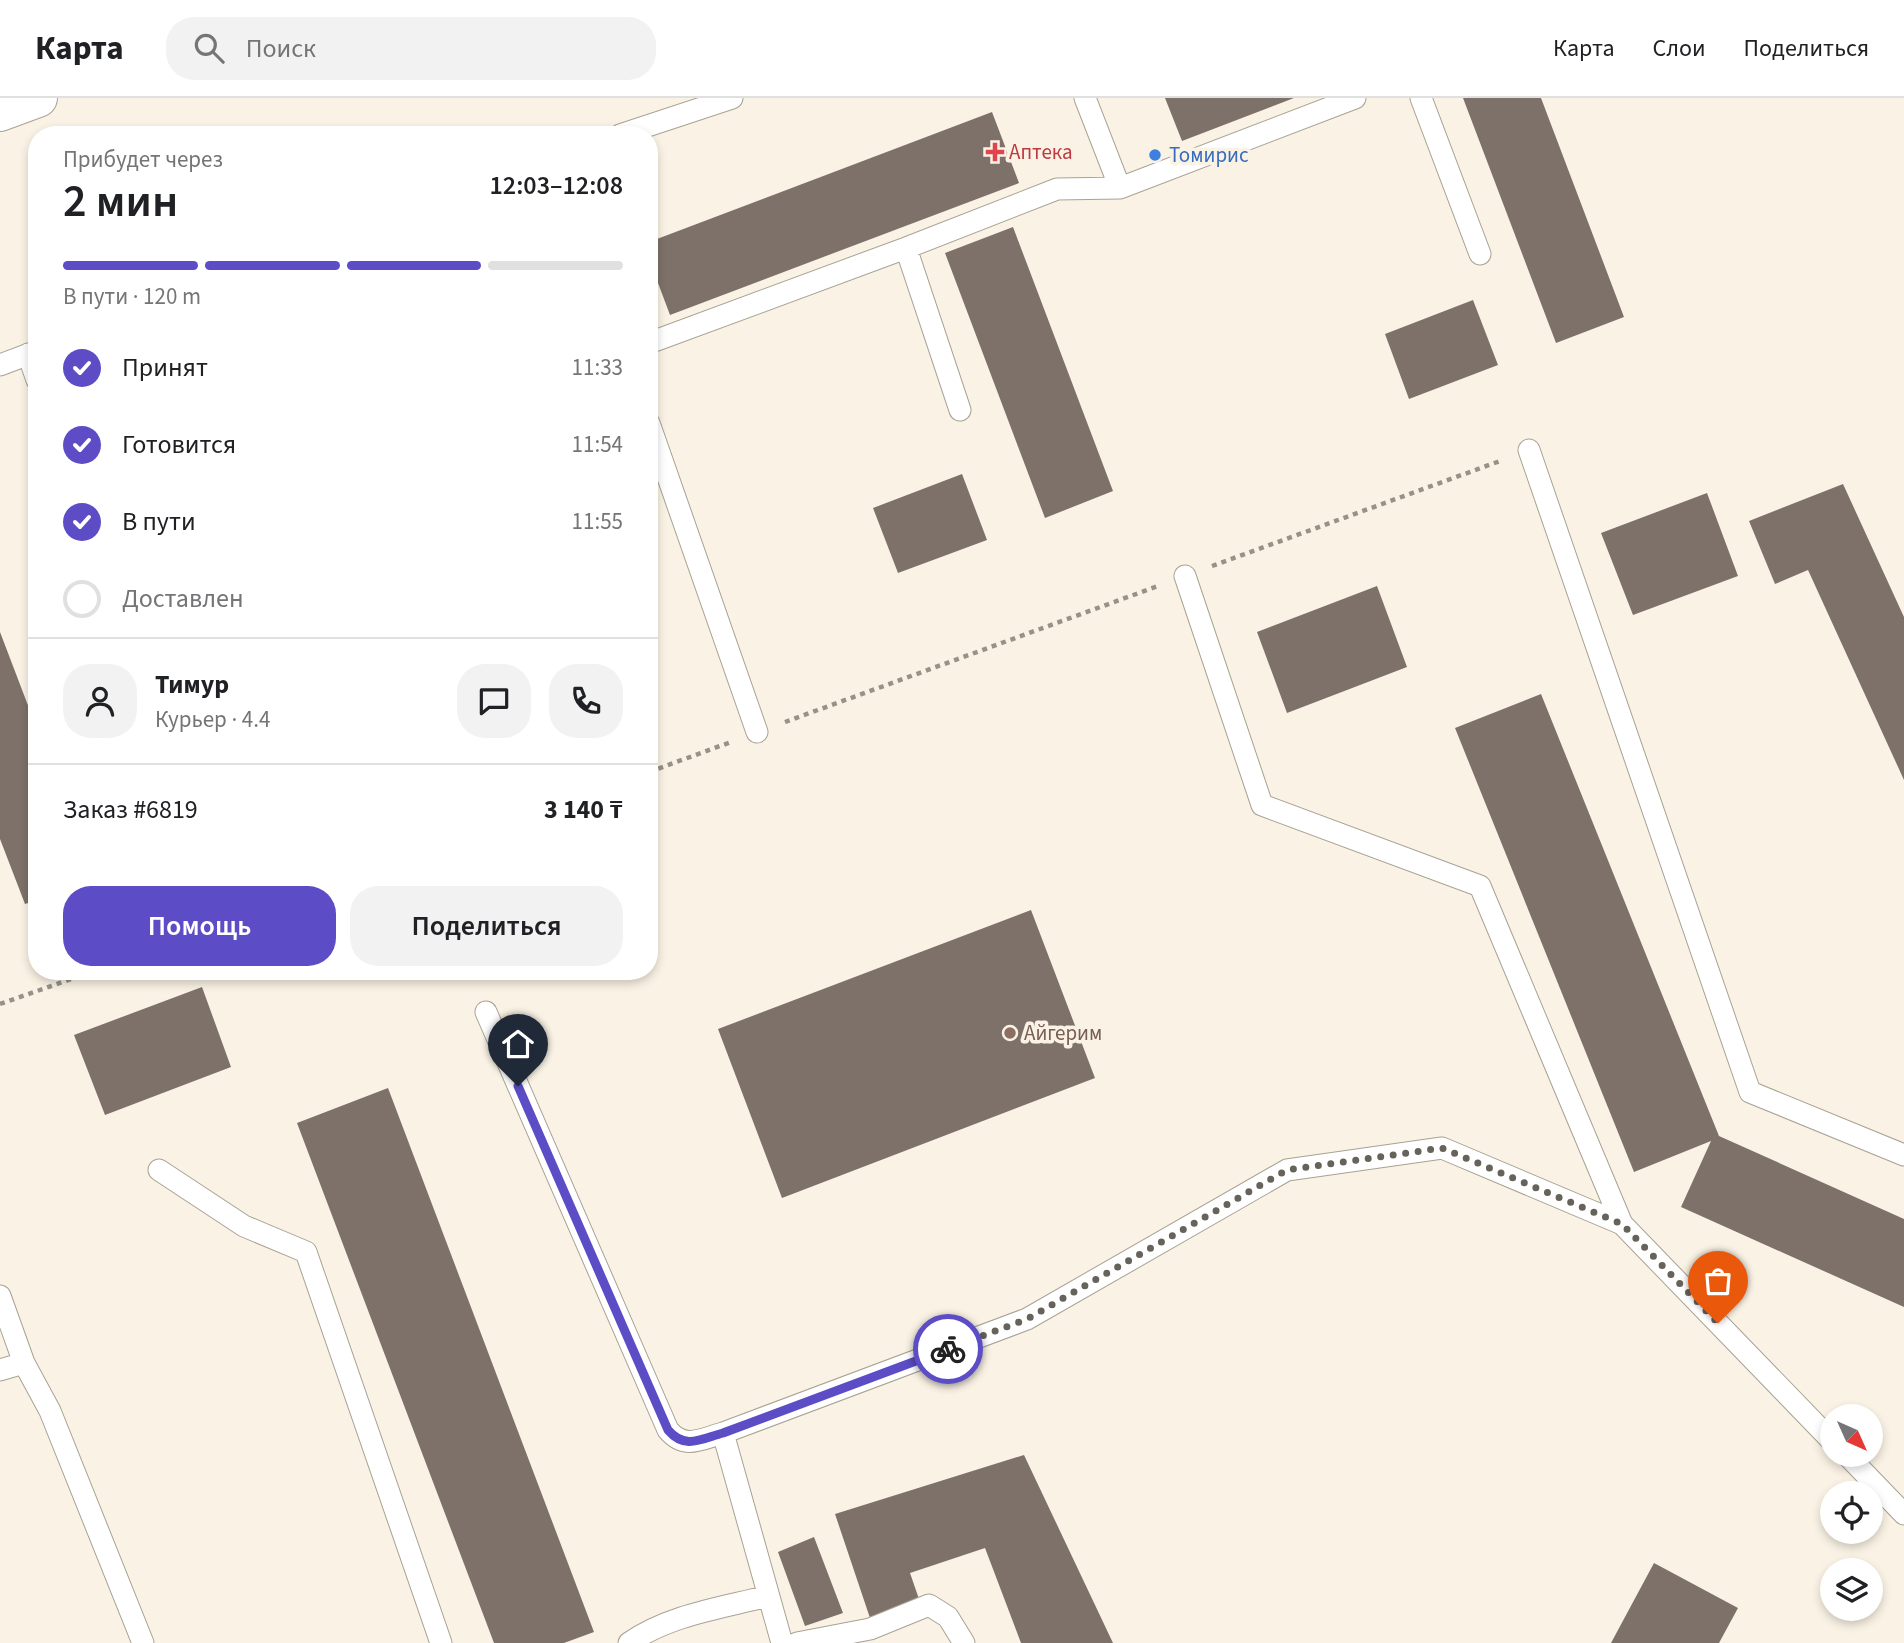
<!DOCTYPE html>
<html lang="ru">
<meta charset="utf-8">
<style>
:root{--surface:#fff;--page:#f2f2f2;--text:#202124;--muted:#757577;--line:#e0e0e0;--accent:#5c4cc5}
body{margin:0;font-family:"Source Sans 3",sans-serif;background:var(--page);color:var(--text);height:100vh;display:flex;flex-direction:column;font-size:26px;white-space:nowrap}
*{box-sizing:border-box;margin:0}
p{font-size:23px;color:var(--muted)}
.icon{flex:none;width:38px;height:38px;fill:none;stroke:currentColor;stroke-width:2;stroke-linecap:round;stroke-linejoin:round}
.map{position:relative;flex:1;overflow:hidden}
.panel{position:absolute;left:28px;top:28px;width:630px;height:854px;display:flex;flex-direction:column;background:var(--surface);border-radius:28px;box-shadow:0 4px 10px #0003}
.panel>*{flex:none}
.needle{width:46px;rotate:135deg}
.fabs{position:absolute;left:1820px;top:1306px;display:grid;gap:14px}
.fabs a{display:grid;place-items:center;width:63px;height:63px;border-radius:50%;background:var(--surface);box-shadow:0 4px 10px #0003;font-size:35px}
.pin{position:absolute;display:grid;place-items:center;width:60px;height:60px;color:#fff;margin:-72px -30px;border-radius:50% 50% 50% 0;rotate:-45deg;box-shadow:0 0 7px #0007}
.pin .icon{rotate:45deg}
.courier{position:absolute;display:grid;place-items:center;width:70px;height:70px;margin:-35px;border:5px solid #5c4cc5;border-radius:50%;background:#fff;color:#222;box-shadow:0 2px 9px #0007}
.summary em{font-style:normal;font-weight:600}
.summary div{display:flex;flex-direction:column-reverse}
.summary{display:flex;align-items:center;justify-content:space-between;height:119px;padding:0 35px}
h1{font-size:46px;font-weight:600;line-height:52px}
.bar{display:grid;grid-template-columns:repeat(4,1fr);gap:10px 7px;align-content:center;height:84px;padding:0 35px}
.bar i{height:9px;border-radius:5px;background:var(--line)}
.bar .current{background:var(--accent)}
.bar p{grid-column:span 4}
.line{display:flex;align-items:center;gap:18px;padding:0 35px;border-top:2px solid var(--line)}
.line div{flex:1}
.round{display:grid;place-items:center;flex:none;width:74px;height:74px;border-radius:28px;background:var(--page)}
ol{padding:0 35px;list-style:none}
li{display:flex;align-items:center;gap:21px;height:77px}
li p{margin-inline-start:auto}
li .icon{padding:7px;border-radius:50%;background:var(--accent);color:#fff;stroke-width:4}
li:last-child{color:var(--muted)}
li i{width:38px;height:38px;border:4px solid var(--line);border-radius:50%}
.action{display:flex;gap:14px;margin-top:auto;padding:14px 35px}
.action a{flex:1;height:80px;border-radius:28px;background:var(--accent);color:#fff;font-size:28px;font-weight:600;line-height:80px;text-align:center}
.action a+a{background:var(--page);color:var(--text)}
header{display:flex;align-items:center;gap:42px;box-sizing:border-box;height:98px;padding:0 35px;background:var(--surface);border-bottom:2px solid var(--line)}
header strong{font-size:33px}
nav{display:flex;gap:38px;margin-inline-start:auto;font-size:24px}
.search{width:490px;height:63px;background:var(--page);display:flex;align-items:center;gap:18px;box-sizing:border-box;padding:0 24px;border-radius:28px;color:var(--muted);font-size:26px}
.map>svg:first-child{display:block}
.building{fill:#7e7169}
.lines{fill:none;stroke-linecap:round;stroke-linejoin:round}
.lane-casing{stroke:#a8a294;stroke-width:23}
.primary-casing{stroke:#a8a294;stroke-width:40}
.path{stroke:#969288;stroke-width:4.5;stroke-dasharray:5 5;stroke-linecap:butt}
.lane{stroke:#fff;stroke-width:21}
.primary{stroke:#fff;stroke-width:38}
.done{stroke:#66635b;stroke-width:7;stroke-dasharray:0 12.6}
.route{stroke:#5c4cc5;stroke-width:9}
.health-dot{fill:#e0444e;stroke:#faf3e5;stroke-width:2.5}
.shop-dot{fill:#3f7fe0;stroke:#faf3e5;stroke-width:2.5}
.education-dot{fill:#8d6e63;stroke:#faf3e5;stroke-width:2.5}
.labels{text-anchor:middle;dominant-baseline:central;stroke-width:7;stroke-linejoin:round;paint-order:stroke}
.health-label{font-size:21px;fill:#be3a42;stroke:#faf3e5;text-anchor:start}
.shop-label{font-size:21px;fill:#366cbe;stroke:#faf3e5;text-anchor:start}
.education-label{font-size:21px;fill:#785e54;stroke:#faf3e5;text-anchor:start}
</style>
<header>
<strong>Карта</strong>
<div class="search"><svg class="icon" aria-label="search" viewBox="0 0 24 24"><circle cx="10" cy="10" r="6"/><path d="M15 15l6 6"/></svg>Поиск</div>
<nav><a>Карта</a><a>Слои</a><a>Поделиться</a></nav>
</header>
<div class="map">
<svg width="1904" height="1545" viewBox="0 0 1904 1545">
<rect width="100%" height="100%" fill="#faf3e5"/>
<path class="building" d="M 1165,0 L 1294,0 L 1182,43 Z
M 1463,0 L 1541,0 L 1624,219 L 1556,245 Z
M 992,14 L 1019,85 L 670,217 L 649,161 L 649,144 Z
M 1013,129 L 1113,393 L 1045,420 L 945,155 Z
M 1473,202 L 1498,267 L 1409,301 L 1385,236 Z
M 962,376 L 987,442 L 898,475 L 873,410 Z
M 1843,386 L 1904,519 L 1904,682 L 1808,472 L 1775,486 L 1749,423 Z
M 1707,395 L 1738,478 L 1633,517 L 1601,435 Z
M 1377,488 L 1407,569 L 1287,615 L 1257,534 Z
M 0,534 L 37,631 L 37,802 L 25,806 L 0,741 Z
M 1541,596 L 1719,1038 L 1904,1121 L 1904,1209 L 1681,1109 L 1711,1043 L 1634,1074 L 1455,630 Z
M 1031,812 L 1095,980 L 782,1100 L 718,931 Z
M 202,889 L 231,969 L 105,1017 L 74,937 Z
M 388,990 L 594,1534 L 564,1545 L 494,1545 L 297,1025 Z
M 1024,1357 L 1113,1545 L 1021,1545 L 985,1450 L 910,1475 L 919,1501 L 870,1520 L 835,1416 Z
M 814,1439 L 843,1515 L 805,1528 L 778,1454 Z
M 1654,1465 L 1738,1510 L 1719,1545 L 1611,1545 Z"/>
<g class="lines">
<g class="lane-casing">
<path id="lane" d="M 1085,0 L 1120,90 L 1355,0
M 1421,0 L 1480,156
M 620,37 L 732,0
M 906,150 L 1057,91 L 1120,90
M 649,245 L 906,150 L 960,312
M 28,256 L 37,282
M 0,267 L 37,253
M 649,325 L 757,634
M 1529,352 L 1750,994 L 1904,1057
M 1185,478 L 1262,707 L 1480,788 L 1622,1126 L 1832,1343
M 486,914 L 668,1332 C 685,1352 701,1341 723,1335 L 1027,1221 L 1287,1072 L 1442,1050 L 1622,1126
M 159,1072 L 244,1128 L 306,1154 L 441,1545
M 0,1198 L 24,1265 L 0,1272
M 24,1265 L 50,1313 L 143,1545
M 723,1335 L 782,1545
M 1846,1356 L 1904,1416
M 629,1545 C 669,1517 721,1510 768,1498
M 797,1545 L 870,1531 L 929,1507 L 948,1519 L 964,1545"/>
</g>
<g class="primary-casing">
<path id="primary" d="M 0,14 L 38,0"/>
</g>
<path class="path" d="M 1212,468 L 1500,363
M 785,624 L 1158,488
M 649,674 L 731,644
M 0,906 L 94,873"/>
<use href="#lane" class="lane"/>
<use href="#primary" class="primary"/>
</g>
<g class="lines">
<path class="done" d="M 948,1251 L 1027,1221 L 1287,1072 L 1442,1050 L 1622,1126 L 1718,1225"/>
<path class="route" d="M 518,988 L 668,1332 C 685,1352 701,1341 723,1335 L 948,1251"/>
</g>
<path class="health-dot" d="M991.5 43.5h7v7h7v7h-7v7h-7v-7h-7v-7h7z"/>
<circle class="shop-dot" cx="1155" cy="57" r="7"/>
<circle class="education-dot" cx="1010" cy="935" r="7"/>
<g class="labels">
<g class="health-label">
<text x="1009" y="54">Аптека</text>
</g>
<g class="shop-label">
<text x="1169" y="57">Томирис</text>
</g>
<g class="education-label">
<text x="1024" y="935">Айгерим</text>
</g>
</g>
</svg>
<div class="fabs">
<a><svg class="needle" viewBox="-14 -14 28 28"><path d="M0-13l5 13h-10z" fill="#e53935"/><path d="M0 13l5-13h-10z" fill="#757577"/></svg></a>
<a><svg class="icon" aria-label="locate" viewBox="0 0 24 24"><circle cx="12" cy="12" r="6"/><path d="M12 2v4M12 18v4M2 12h4M18 12h4"/></svg></a>
<a><svg class="icon" aria-label="layers" viewBox="0 0 24 24"><path d="M12 4l9 5-9 5-9-5zM3 14l9 5 9-5"/></svg></a>
</div>
<div class="pin" style="left:1718px;top:1225px;background:#ea580c"><svg class="icon" aria-label="bag" viewBox="0 0 24 24"><path d="M5 8h14l-1 12H6zM9 8a3 3 0 0 1 6 0"/></svg></div>
<div class="pin" style="left:518px;top:988px;background:#1f2937"><svg class="icon" aria-label="home" viewBox="0 0 24 24"><path d="M3 11l9-7 9 7M6 9v11h12V9"/></svg></div>
<div class="courier" style="left:948px;top:1251px"><svg class="icon" aria-label="bike" viewBox="0 0 24 24"><circle cx="6" cy="16" r="4"/><circle cx="18" cy="16" r="4"/><path d="M6 16l4-8h5l3 8M10 8l3 8H6M13 5h3"/></svg></div>
<section class="panel">
<div class="summary"><div><h1>2 мин</h1><p>Прибудет через</p></div><em>12:03–12:08</em></div>
<div class="bar"><i class="current"></i><i class="current"></i><i class="current"></i><i></i><p>В пути · 120 m</p></div>
<ol>
<li><svg class="icon" aria-label="check" viewBox="0 0 24 24"><path d="M5 12l5 5 9-10"/></svg>Принят<p>11:33</p></li>
<li><svg class="icon" aria-label="check" viewBox="0 0 24 24"><path d="M5 12l5 5 9-10"/></svg>Готовится<p>11:54</p></li>
<li><svg class="icon" aria-label="check" viewBox="0 0 24 24"><path d="M5 12l5 5 9-10"/></svg>В пути<p>11:55</p></li>
<li><i></i>Доставлен</li>
</ol>
<div class="line" style="height:126px"><a class="round"><svg class="icon" aria-label="person" viewBox="0 0 24 24"><circle cx="12" cy="8" r="4"/><path d="M4 21q1-7 8-7t8 7"/></svg></a><div><b>Тимур</b><p>Курьер · 4.4</p></div><a class="round"><svg class="icon" aria-label="chat" viewBox="0 0 24 24"><path d="M4 5h16v11H9l-5 4z"/></svg></a><a class="round"><svg class="icon" aria-label="phone" viewBox="0 0 24 24"><path d="M5 4h4l2 5-3 2q2 4 5 5l2-3 5 2v4C11 20 4 13 5 4z"/></svg></a></div>
<div class="line" style="height:91px"><div>Заказ #6819</div><b>3 140 ₸</b></div>
<div class="action"><a>Помощь</a><a>Поделиться</a></div>
</section>
</div>
